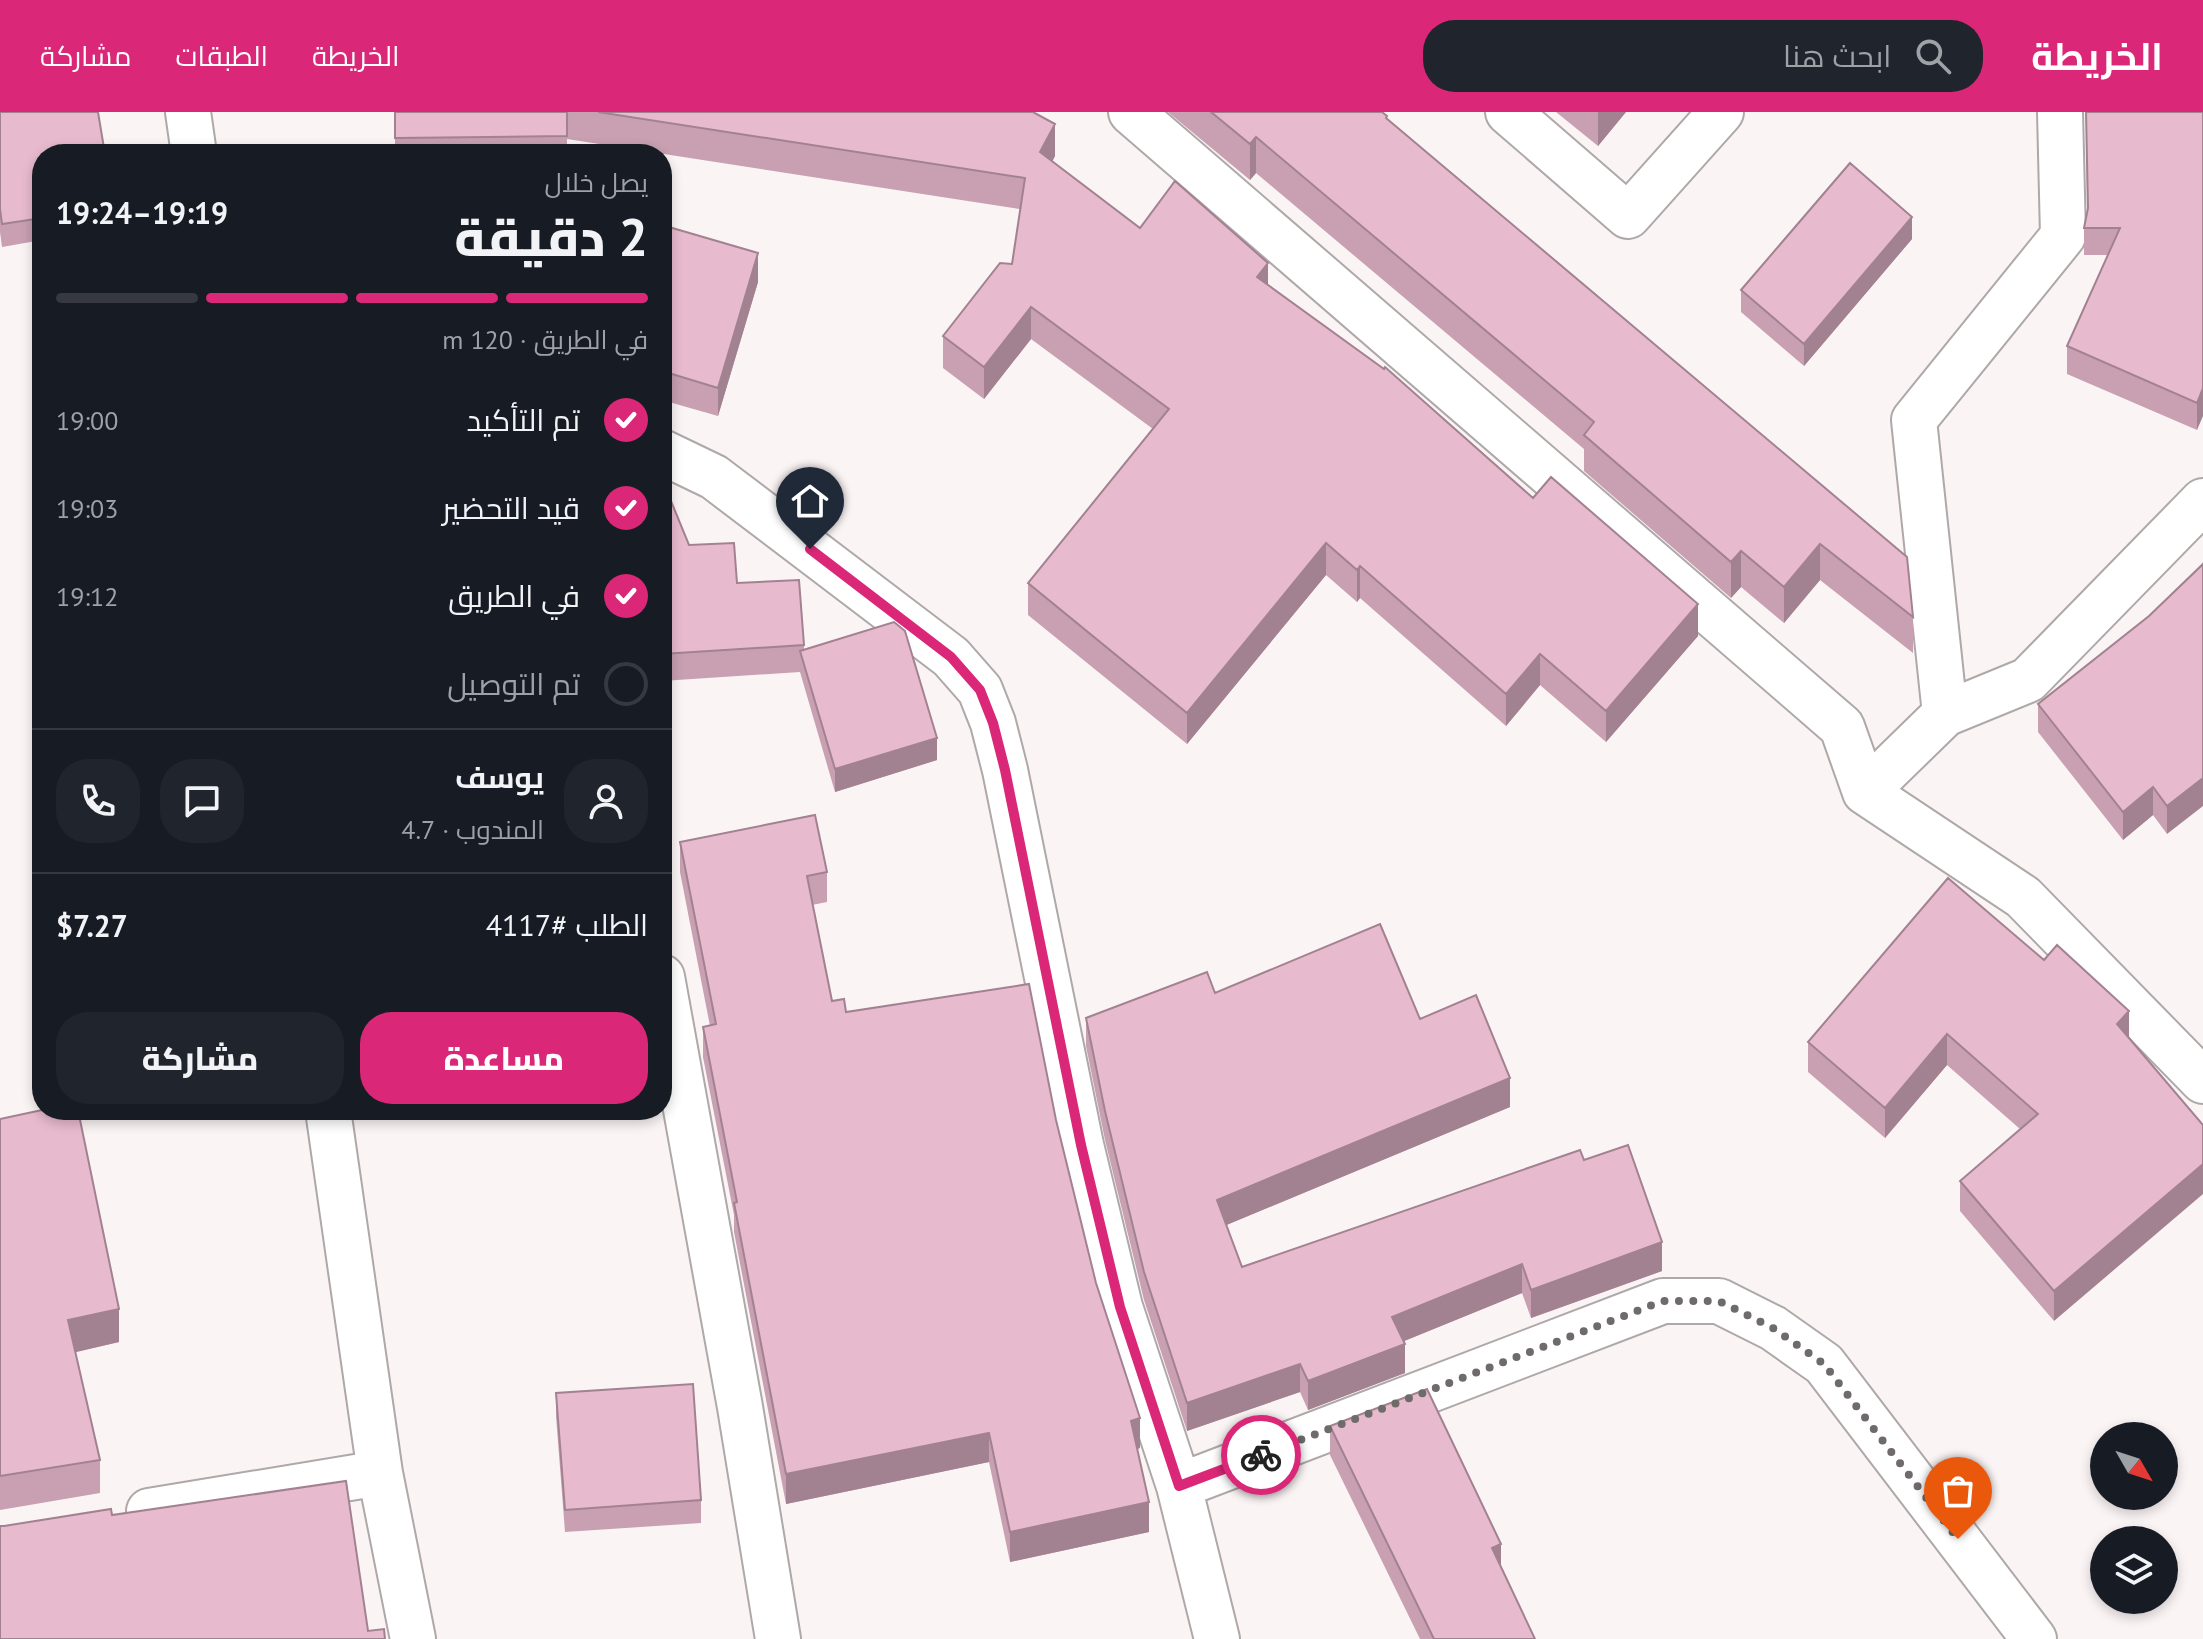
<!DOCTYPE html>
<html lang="ar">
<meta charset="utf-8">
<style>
:root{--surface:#171b24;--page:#20242c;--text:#f1f3f6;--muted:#9ea1a6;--line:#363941;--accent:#db2777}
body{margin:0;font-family:"PT Sans",Cairo,sans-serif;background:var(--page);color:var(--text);direction:rtl;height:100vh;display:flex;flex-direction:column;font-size:30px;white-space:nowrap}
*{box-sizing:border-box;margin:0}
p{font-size:26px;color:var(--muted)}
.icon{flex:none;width:44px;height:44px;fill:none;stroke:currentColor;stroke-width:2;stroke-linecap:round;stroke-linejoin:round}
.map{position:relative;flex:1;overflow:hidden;direction:ltr}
.sheet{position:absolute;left:32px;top:32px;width:640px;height:976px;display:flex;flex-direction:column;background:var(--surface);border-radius:32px;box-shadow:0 4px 12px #0003;direction:rtl}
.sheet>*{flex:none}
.needle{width:52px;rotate:129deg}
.controls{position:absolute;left:2090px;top:1310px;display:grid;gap:16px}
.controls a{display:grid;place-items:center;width:88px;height:88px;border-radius:50%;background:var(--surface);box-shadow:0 4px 12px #0003;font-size:40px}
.pin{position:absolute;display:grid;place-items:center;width:68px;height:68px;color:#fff;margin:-82px -34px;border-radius:50% 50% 50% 0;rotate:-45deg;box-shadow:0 0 8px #0007}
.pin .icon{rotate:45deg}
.courier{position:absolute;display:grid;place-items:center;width:80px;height:80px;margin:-40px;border:6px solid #db2777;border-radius:50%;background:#fff;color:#222;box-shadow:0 2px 10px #0007}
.summary em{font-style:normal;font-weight:800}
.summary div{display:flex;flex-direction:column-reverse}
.summary{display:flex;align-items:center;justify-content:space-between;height:136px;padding:0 24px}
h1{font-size:52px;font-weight:800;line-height:60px}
.bar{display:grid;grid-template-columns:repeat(4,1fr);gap:12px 8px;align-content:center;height:96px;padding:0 24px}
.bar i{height:10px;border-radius:6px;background:var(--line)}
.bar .selected{background:var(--accent)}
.bar p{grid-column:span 4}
.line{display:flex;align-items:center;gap:20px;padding:0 24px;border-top:2px solid var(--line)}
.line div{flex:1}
.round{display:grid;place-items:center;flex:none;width:84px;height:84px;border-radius:32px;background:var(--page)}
ol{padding:0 24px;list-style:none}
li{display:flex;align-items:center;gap:24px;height:88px}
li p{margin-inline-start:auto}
li .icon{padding:8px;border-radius:50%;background:var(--accent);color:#fff;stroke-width:4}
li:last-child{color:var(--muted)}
li i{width:44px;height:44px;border:4px solid var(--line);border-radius:50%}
.action{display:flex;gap:16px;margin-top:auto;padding:16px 24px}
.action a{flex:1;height:92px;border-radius:32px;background:var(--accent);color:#fff;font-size:32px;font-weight:800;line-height:92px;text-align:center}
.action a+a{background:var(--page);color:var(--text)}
header{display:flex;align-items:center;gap:48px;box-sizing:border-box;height:112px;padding:0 40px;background:var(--accent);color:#fff}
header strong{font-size:38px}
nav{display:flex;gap:44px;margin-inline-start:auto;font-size:28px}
.search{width:560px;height:72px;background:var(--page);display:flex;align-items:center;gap:20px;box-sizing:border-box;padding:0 28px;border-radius:32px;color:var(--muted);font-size:30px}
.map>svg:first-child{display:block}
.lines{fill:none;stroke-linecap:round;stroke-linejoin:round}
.street-casing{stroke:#afa8a9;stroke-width:48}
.street{stroke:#fff;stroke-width:44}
.wall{fill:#c8a0b1}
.shaded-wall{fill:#a28290}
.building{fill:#e8bace;stroke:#a28290;stroke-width:2}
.done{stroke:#6f6b6b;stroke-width:8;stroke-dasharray:0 14.4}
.route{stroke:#db2777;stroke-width:10}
</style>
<header>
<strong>الخريطة</strong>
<div class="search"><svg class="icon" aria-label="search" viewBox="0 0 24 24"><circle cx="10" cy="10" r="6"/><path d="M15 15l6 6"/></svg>ابحث هنا</div>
<nav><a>الخريطة</a><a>الطبقات</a><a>مشاركة</a></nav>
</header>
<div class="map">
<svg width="2203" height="1527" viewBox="0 0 2203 1527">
<rect width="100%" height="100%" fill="#fbf4f5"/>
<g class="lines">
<g class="street-casing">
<path id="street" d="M 188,0 L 194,42
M 1131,0 L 1842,615 L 1865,680 L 2023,785 L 2203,969
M 1508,0 L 1628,104 L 1721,0
M 662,340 L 714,365 L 951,545 L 980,578 L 993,611 L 1005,658 L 1081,1033 L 1120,1195 L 1179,1374 L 1217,1527
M 1945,602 L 1914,308 L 2063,124 L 2060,0
M 1865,680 L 1945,602 L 2028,568 L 2203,389
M 662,865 L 740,1295 L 778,1527
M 328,998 L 380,1361 L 413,1527
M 1179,1374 L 1663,1189 L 1719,1189 L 1773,1216 L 1824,1252 L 2034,1527
M 149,1399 L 380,1361"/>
</g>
<use href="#street" class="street"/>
</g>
<path class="wall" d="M 0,0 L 42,42 L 42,128 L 2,135 L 0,120 Z
M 395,0 L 1033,0 L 1055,44 L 1052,50 L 1140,116 L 1268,172 L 1533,386 L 1698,524 L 1606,630 L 1540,573 L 1506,614 L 1360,486 L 1357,490 L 1326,463 L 1187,632 L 1028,503 L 1028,471 L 1153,317 L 1031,227 L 984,287 L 943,256 L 943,224 L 1012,152 L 1020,97 L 567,27 L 567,42 L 395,42 Z
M 1168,0 L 1382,0 L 1387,7 L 1913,505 L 1913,541 L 1820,468 L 1784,511 L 1741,475 L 1731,486 L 1584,359 L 1584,337 L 1256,61 L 1250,68 Z
M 1556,0 L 1626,0 L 1598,34 Z
M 2086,0 L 2203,0 L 2197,318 L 2067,262 L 2067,234 L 2108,143 L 2084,143 L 2084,116 L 2087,99 Z
M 662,113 L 758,170 L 718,304 L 662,288 Z
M 1912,127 L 1804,254 L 1741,200 L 1741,178 Z
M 662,367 L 689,433 L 737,471 L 804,533 L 804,538 L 937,648 L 835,680 L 800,560 L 662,569 Z
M 2203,452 L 2167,722 L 2153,703 L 2123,728 L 2038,620 L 2038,592 L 2149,504 Z
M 680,730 L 827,760 L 827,790 L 812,793 L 832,889 L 846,900 L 1056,1008 L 1096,1171 L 1140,1336 L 1137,1337 L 1149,1420 L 1010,1450 L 989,1350 L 786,1392 L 734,1120 L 734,1103 L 703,945 L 703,915 L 710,914 L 680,760 Z
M 2057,833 L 2054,1209 L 1960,1099 L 1960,1069 L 2020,1017 L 1947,953 L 1885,1026 L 1808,960 L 1808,930 L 2044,848 Z
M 1215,881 L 1420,907 L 1510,995 L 1226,1113 L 1242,1155 L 1584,1048 L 1662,1159 L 1531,1206 L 1522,1181 L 1404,1229 L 1405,1261 L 1308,1298 L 1300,1280 L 1187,1319 L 1144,1188 L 1105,1028 L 1086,934 L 1086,906 Z
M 0,1007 L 119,1230 L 75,1240 L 100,1348 L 100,1381 L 0,1398 Z
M 556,1281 L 701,1388 L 701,1411 L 565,1420 L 556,1304 Z
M 1330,1314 L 1501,1454 L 1535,1527 L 1420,1527 L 1330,1343 Z"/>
<path class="shaded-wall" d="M 1598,0 L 1626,0 L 1598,34 Z
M 1055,12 L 1055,44 L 1040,72 L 1040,40 Z
M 1256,25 L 1256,61 L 1250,68 L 1250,32 Z
M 1912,105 L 1912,127 L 1804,254 L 1804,232 Z
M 758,141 L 758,170 L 718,304 L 718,276 Z
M 1268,151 L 1268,182 L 1257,165 Z
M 1031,195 L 1031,227 L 984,287 L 984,255 Z
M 2203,276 L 2203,304 L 2197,318 L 2197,291 Z
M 1326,431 L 1326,463 L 1187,632 L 1187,601 Z
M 1820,432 L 1820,468 L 1784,511 L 1784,475 Z
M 1741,439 L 1741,475 L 1731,486 L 1731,450 Z
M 1360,454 L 1360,486 L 1357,490 L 1357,458 Z
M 1698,492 L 1698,524 L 1606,630 L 1606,599 Z
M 1540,542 L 1540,573 L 1506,614 L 1506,582 Z
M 937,626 L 937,648 L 835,680 L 835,657 Z
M 2203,666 L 2203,694 L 2167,722 L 2167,694 Z
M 2153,675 L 2153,703 L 2123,728 L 2123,700 Z
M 2129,899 L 2129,929 L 2117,912 Z
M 1947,922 L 1947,953 L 1885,1026 L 1885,996 Z
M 1510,966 L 1510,995 L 1217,1117 L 1217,1088 Z
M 2203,1052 L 2203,1082 L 2054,1209 L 2054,1179 Z
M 1662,1130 L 1662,1159 L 1531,1206 L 1531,1178 Z
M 1522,1152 L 1522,1181 L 1392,1234 L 1392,1205 Z
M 119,1197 L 119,1230 L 68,1242 L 68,1208 Z
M 1405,1232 L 1405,1261 L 1308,1298 L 1308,1269 Z
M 1300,1252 L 1300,1280 L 1187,1319 L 1187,1291 Z
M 1140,1306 L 1140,1336 L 1131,1339 L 1131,1309 Z
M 989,1321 L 989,1350 L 786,1392 L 786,1362 Z
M 1149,1390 L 1149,1420 L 1010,1450 L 1010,1420 Z
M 1501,1432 L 1501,1460 L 1492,1436 Z"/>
<path class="building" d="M 0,0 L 98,0 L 105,42 L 42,42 L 42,106 L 2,112 L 0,97 Z
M 395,0 L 567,0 L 567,24 L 395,26 Z
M 598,0 L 1033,0 L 1055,12 L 1040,40 L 1140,116 L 1175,69 L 1268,151 L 1257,165 L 1384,257 L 1385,255 L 1533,386 L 1551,365 L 1698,492 L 1606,599 L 1540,542 L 1506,582 L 1360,454 L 1357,458 L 1326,431 L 1187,601 L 1028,471 L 1169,297 L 1031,195 L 984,255 L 943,224 L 1000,151 L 1012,152 L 1025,66 Z
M 1211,0 L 1382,0 L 1387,4 L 1386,6 L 1907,445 L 1913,505 L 1820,432 L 1784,475 L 1741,439 L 1731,450 L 1584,323 L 1594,310 L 1256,25 L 1250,32 Z
M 2086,0 L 2203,0 L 2203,276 L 2197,291 L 2067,234 L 2120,116 L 2084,116 L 2088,96 Z
M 1850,51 L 1912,105 L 1804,232 L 1741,178 Z
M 662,113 L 758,141 L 718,276 L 662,259 Z
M 662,367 L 689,433 L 734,431 L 737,471 L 799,468 L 804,533 L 662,542 Z
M 2203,452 L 2203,666 L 2167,694 L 2153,675 L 2123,700 L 2038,592 L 2149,504 Z
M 894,510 L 905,519 L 937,626 L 835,657 L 800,539 Z
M 815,703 L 827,760 L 807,764 L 832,889 L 844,887 L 846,900 L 1029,872 L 1056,1008 L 1096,1171 L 1140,1306 L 1131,1309 L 1149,1390 L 1010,1420 L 989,1321 L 786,1362 L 734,1091 L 737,1090 L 703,915 L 716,912 L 680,730 Z
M 1948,766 L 2044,848 L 2057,833 L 2129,899 L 2117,912 L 2203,1013 L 2203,1052 L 2054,1179 L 1960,1069 L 2038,1002 L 1947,922 L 1885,996 L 1808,930 Z
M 1380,812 L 1420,907 L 1476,883 L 1510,966 L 1217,1088 L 1242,1155 L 1580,1038 L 1584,1048 L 1628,1033 L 1662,1130 L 1531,1178 L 1522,1152 L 1392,1205 L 1405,1232 L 1308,1269 L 1300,1252 L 1187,1291 L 1144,1160 L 1105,999 L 1086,906 L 1207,860 L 1215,881 Z
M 42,998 L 78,998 L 119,1197 L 68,1208 L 100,1348 L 0,1364 L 0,1007 Z
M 693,1272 L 701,1388 L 565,1398 L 556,1281 Z
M 1427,1277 L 1501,1432 L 1492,1436 L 1535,1527 L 1434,1527 L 1330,1314 Z
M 346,1369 L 368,1519 L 384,1517 L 385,1527 L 0,1527 L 0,1414 L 4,1414 L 111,1397 L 112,1403 Z"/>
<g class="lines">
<path class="done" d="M 1261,1343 L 1663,1189 L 1719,1189 L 1773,1216 L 1824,1252 L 1958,1427"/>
<path class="route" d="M 810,437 L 951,545 L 980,578 L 993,611 L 1005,658 L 1081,1033 L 1120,1195 L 1179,1374 L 1261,1343"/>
</g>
</svg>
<div class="controls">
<a><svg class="needle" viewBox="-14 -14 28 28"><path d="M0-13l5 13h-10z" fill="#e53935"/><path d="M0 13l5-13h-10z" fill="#9ea1a6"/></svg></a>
<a><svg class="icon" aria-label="layers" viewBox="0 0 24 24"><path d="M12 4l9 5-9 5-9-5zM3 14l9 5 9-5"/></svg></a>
</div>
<div class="pin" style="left:1958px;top:1427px;background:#ea580c"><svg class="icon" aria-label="bag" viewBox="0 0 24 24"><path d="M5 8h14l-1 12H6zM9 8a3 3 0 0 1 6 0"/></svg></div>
<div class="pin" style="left:810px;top:437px;background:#1f2937"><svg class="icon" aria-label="home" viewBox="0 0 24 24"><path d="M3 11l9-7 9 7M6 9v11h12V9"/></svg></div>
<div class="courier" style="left:1261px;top:1343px"><svg class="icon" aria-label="bike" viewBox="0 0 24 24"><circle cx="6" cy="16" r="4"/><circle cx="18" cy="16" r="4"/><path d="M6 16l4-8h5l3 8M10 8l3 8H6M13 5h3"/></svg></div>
<section class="sheet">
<div class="summary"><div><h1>2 دقيقة</h1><p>يصل خلال</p></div><em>19:19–19:24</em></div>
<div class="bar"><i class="selected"></i><i class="selected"></i><i class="selected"></i><i></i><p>في الطريق · 120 m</p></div>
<ol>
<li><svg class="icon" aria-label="check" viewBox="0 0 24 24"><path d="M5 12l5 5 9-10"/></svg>تم التأكيد<p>19:00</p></li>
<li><svg class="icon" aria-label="check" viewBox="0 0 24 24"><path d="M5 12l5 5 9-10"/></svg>قيد التحضير<p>19:03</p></li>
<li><svg class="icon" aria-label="check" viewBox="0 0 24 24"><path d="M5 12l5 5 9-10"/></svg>في الطريق<p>19:12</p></li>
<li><i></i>تم التوصيل</li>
</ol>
<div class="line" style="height:144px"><a class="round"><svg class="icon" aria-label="person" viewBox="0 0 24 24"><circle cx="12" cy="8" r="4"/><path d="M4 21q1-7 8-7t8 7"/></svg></a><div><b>يوسف</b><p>المندوب · 4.7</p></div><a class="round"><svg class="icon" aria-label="chat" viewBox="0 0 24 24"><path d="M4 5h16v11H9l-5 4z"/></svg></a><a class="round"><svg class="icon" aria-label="phone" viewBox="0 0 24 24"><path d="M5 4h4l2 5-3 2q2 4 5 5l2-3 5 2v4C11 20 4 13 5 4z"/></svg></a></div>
<div class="line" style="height:104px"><div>الطلب #4117</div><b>$7.27</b></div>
<div class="action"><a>مساعدة</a><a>مشاركة</a></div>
</section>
</div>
